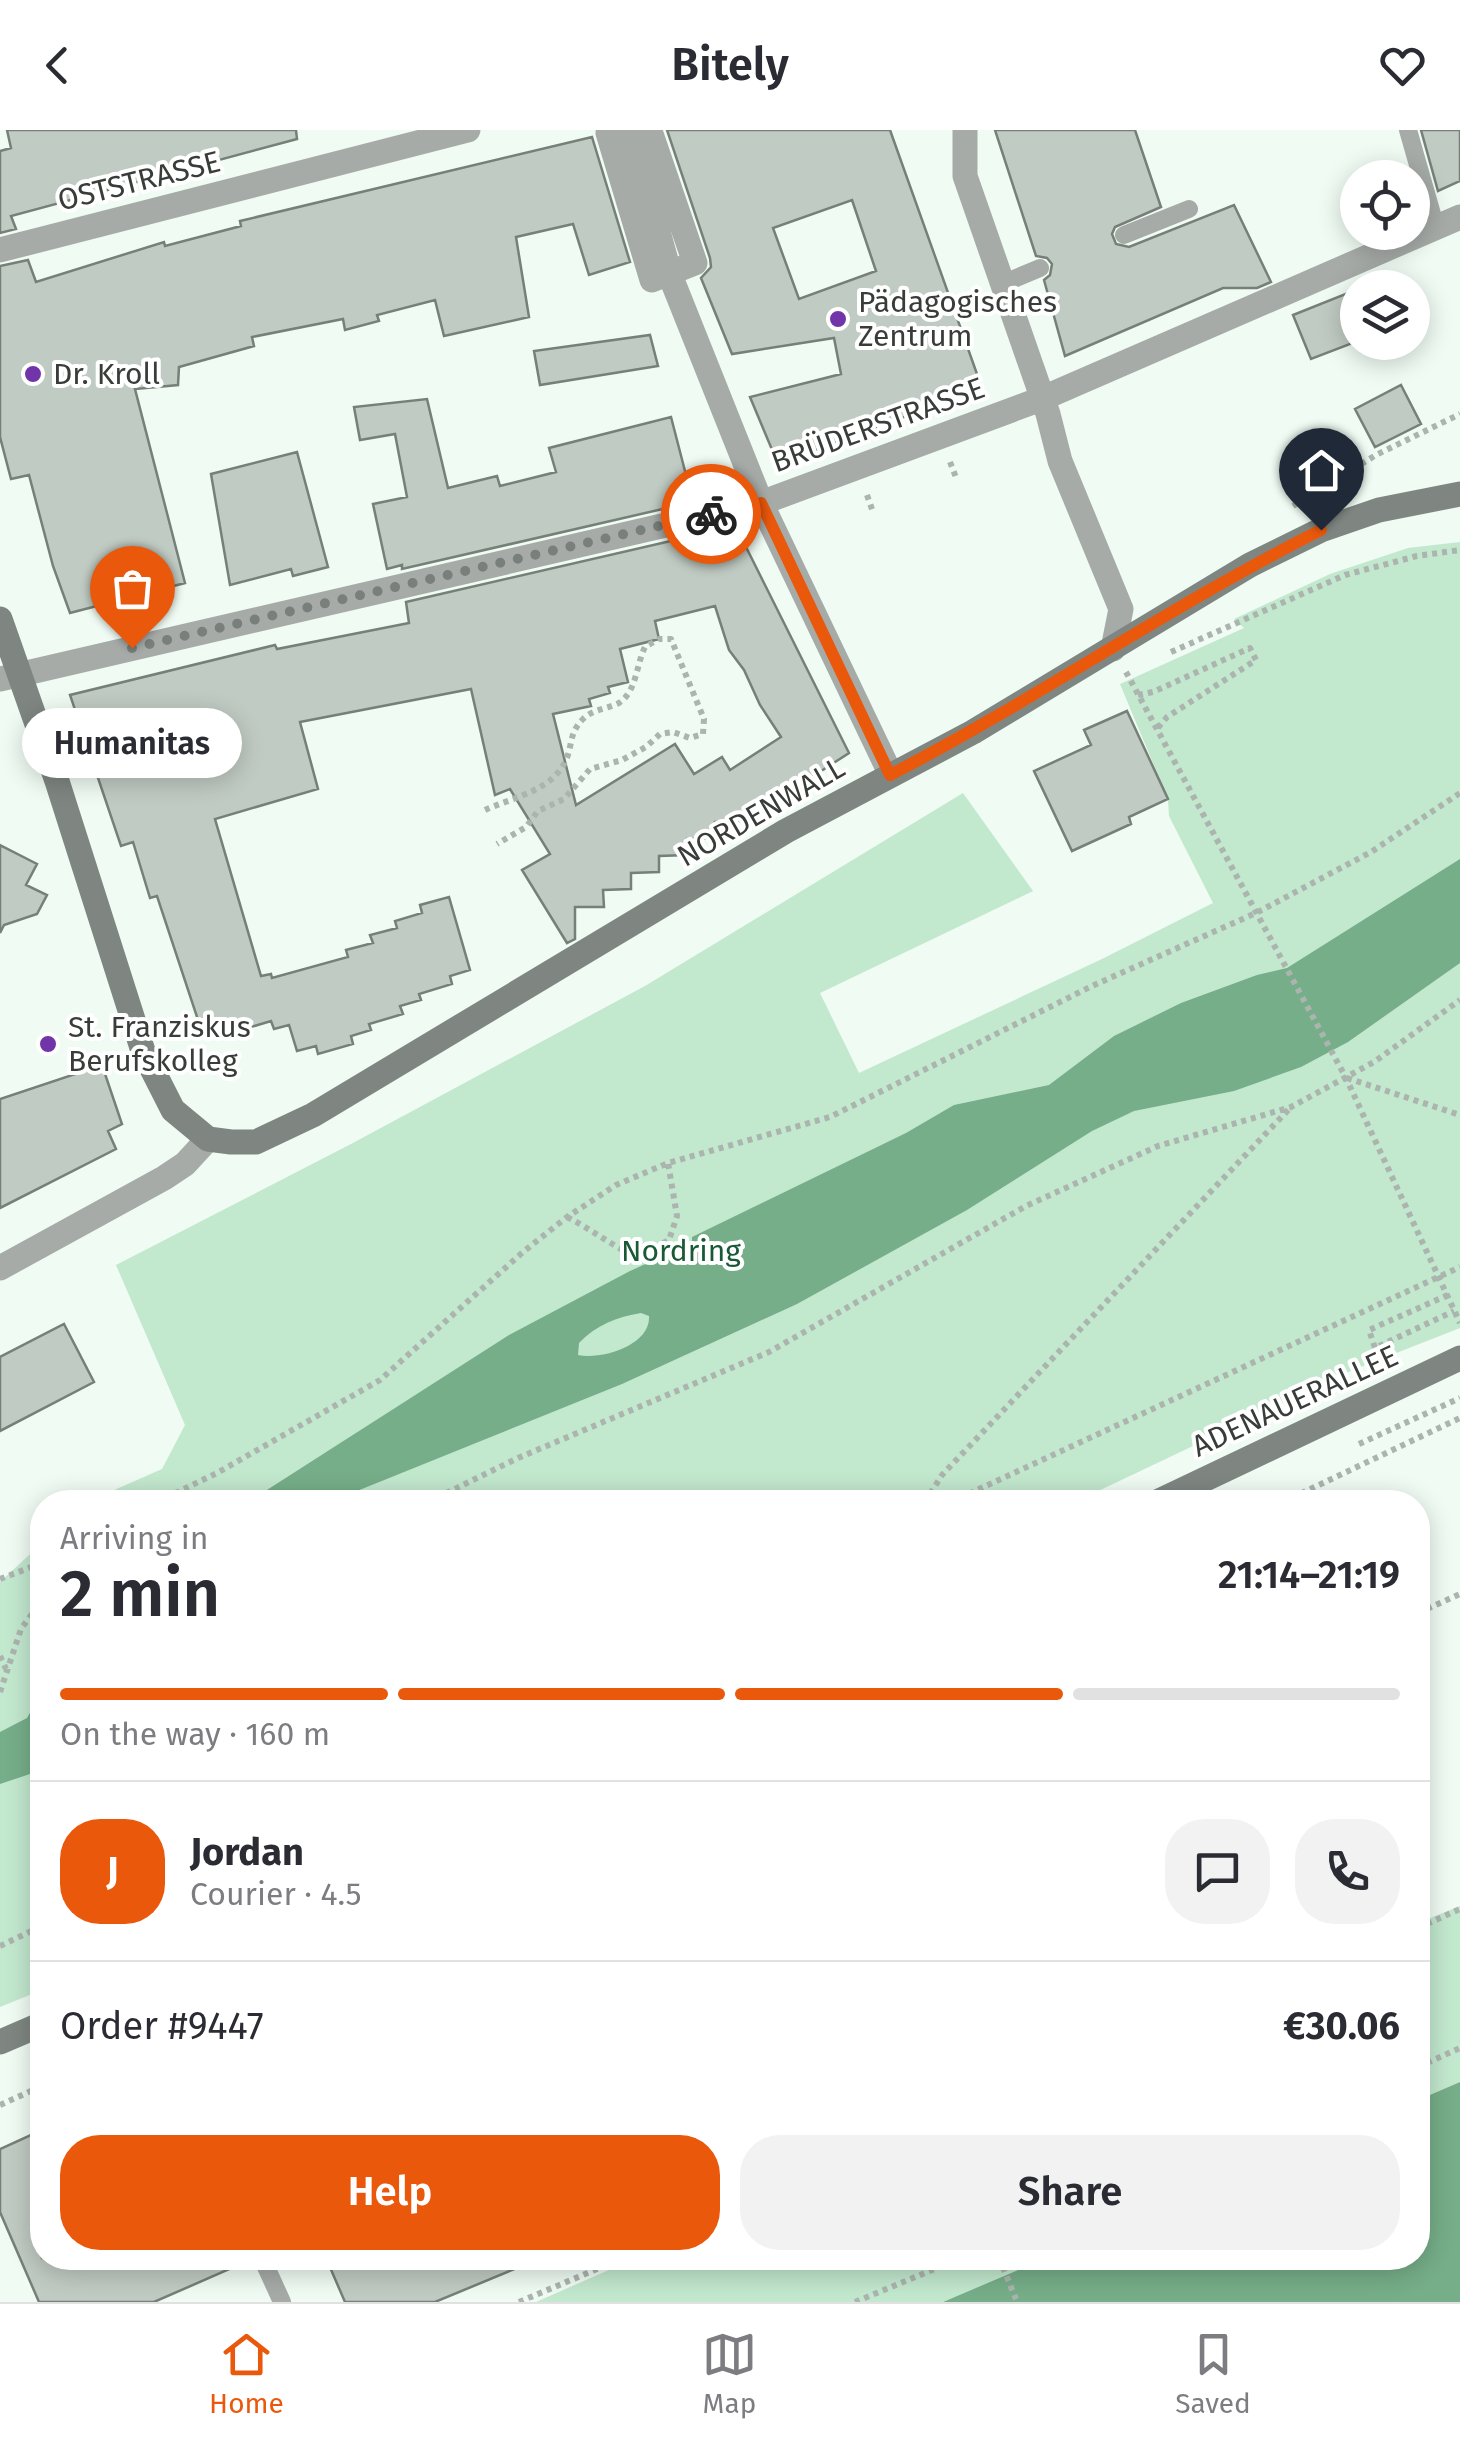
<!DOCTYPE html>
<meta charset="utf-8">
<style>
:root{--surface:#fff;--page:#f2f2f3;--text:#2b2b33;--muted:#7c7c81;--line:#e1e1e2;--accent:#ea580c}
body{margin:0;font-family:"Fira Sans",sans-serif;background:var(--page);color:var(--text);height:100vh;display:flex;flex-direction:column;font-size:38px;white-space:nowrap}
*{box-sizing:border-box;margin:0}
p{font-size:32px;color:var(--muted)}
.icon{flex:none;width:55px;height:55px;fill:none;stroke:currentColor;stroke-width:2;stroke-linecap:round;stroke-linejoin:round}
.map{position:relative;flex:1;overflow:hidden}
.drawer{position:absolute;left:30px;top:1360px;width:1400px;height:780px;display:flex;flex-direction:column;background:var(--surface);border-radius:40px;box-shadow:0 5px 25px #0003}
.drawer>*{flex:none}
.controls{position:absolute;left:1340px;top:30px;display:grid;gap:20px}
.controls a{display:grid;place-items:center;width:90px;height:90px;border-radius:50%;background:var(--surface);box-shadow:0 5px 25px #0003;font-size:50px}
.pin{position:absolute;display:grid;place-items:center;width:85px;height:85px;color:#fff;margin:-102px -42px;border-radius:50% 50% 50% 0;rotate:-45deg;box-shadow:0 0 10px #0007}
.pin .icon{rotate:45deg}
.courier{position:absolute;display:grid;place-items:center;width:100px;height:100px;margin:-50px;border:8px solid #ea580c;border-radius:50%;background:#fff;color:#222;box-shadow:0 2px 12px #0007}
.bubble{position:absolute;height:70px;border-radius:35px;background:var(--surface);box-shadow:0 5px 25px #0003;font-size:32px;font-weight:600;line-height:70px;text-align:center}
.headline em{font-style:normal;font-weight:600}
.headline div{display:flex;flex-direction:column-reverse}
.headline{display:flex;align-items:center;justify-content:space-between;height:170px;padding:0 30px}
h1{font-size:65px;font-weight:600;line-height:75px}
.bar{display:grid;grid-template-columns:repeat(4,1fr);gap:15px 10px;align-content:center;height:120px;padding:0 30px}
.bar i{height:12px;border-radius:8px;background:var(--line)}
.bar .on{background:var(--accent)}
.bar p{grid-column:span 4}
.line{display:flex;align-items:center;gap:25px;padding:0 30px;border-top:2px solid var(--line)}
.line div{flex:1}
.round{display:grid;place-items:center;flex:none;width:105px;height:105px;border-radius:40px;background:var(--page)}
.cta{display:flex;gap:20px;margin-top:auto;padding:20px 30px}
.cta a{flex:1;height:115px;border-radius:40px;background:var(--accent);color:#fff;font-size:40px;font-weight:600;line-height:115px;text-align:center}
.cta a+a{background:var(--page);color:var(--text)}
header{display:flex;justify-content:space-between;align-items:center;height:130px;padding:0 30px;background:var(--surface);font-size:45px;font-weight:600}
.dock{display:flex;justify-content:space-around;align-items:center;height:140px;border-top:2px solid var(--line);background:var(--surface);font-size:28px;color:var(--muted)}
.dock a{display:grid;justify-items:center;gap:5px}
.dock .on{color:var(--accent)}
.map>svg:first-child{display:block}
.green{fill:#c2e8ce}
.water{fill:#76ae89;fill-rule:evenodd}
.building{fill:#c0cbc3;stroke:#768079;stroke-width:2.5;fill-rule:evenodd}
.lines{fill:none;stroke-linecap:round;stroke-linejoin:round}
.path{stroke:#abb4ae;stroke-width:6;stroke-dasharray:5 5;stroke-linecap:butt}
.service{stroke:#a6aba8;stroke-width:18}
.pedestrian{stroke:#a6aba8;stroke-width:25}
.minor{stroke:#a6aba8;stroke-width:25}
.secondary{stroke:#7f8681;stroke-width:25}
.done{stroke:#79807b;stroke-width:10;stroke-dasharray:0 18}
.route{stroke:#ea580c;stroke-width:12}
.poi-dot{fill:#7234a9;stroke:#fff;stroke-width:4}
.labels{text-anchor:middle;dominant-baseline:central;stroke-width:8;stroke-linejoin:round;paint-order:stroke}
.street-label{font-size:30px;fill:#393d3a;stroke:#fff}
.poi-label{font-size:30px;fill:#393d3a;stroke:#fff;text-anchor:start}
.park-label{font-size:30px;fill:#195935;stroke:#fff}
</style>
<header><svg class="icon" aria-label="back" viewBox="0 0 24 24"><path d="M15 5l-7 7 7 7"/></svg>Bitely<svg class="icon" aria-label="heart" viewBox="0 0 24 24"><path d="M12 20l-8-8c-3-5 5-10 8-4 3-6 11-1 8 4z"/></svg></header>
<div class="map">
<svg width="1460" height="2172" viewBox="0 0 1460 2172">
<rect width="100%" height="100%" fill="#effbf3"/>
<path class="green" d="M 1460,412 L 1460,1198 L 1353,1240 L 1075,1372 L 87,1372 L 162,1339 L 185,1295 L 116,1135 L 351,1014 L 645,856 L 963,663 L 1033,761 L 820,863 L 859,943 L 1102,829 L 1213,773 L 1169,686 L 1168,669 L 1120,554 L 1244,498 L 1234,489 L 1330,444 L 1408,418 Z
M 42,1413 L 42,1860 L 0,1877 L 0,1452 Z
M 1460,1776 L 1460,1952 L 1418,1970 L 1418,1793 Z
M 636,2128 L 1046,2128 L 943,2172 L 536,2172 Z"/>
<path class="water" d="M 1460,729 L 1460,833 L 1348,912 L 1301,937 L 1234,961 L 1134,981 L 1092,1001 L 967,1080 L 797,1174 L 622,1254 L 357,1361 L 338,1372 L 248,1372 L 509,1205 L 630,1141 L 692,1113 L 692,1107 L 906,1003 L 954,975 L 1049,955 L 1114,906 L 1181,873 L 1257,845 L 1287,838 ZM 641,1183 L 649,1186 C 651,1215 602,1230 578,1225 L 579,1213 C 596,1195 617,1187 641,1183 Z
M 42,1562 L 42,1640 L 0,1654 L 0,1602 L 27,1588 Z
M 1460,1952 L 1460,2172 L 943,2172 L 1046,2128 L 1418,2128 L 1418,1970 Z"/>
<path class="building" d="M 7,0 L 296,0 L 297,9 L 11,86 L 16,99 L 0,103 L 0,21 L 11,18 Z
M 667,0 L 890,0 L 982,258 L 778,334 L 750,267 L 841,244 L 834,208 L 732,224 L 701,148 L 711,137 L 710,128 ZM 852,70 L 876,141 L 799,169 L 773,98 Z
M 995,0 L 1135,0 L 1161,77 L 1115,97 L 1112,104 L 1116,114 L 1129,117 L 1234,75 L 1271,152 L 1257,158 L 1223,158 L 1065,226 L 1044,150 L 1050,145 L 1052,134 L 1047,128 L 1036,126 Z
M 1421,0 L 1460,0 L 1460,51 L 1438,61 Z
M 592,7 L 630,132 L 589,145 L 573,94 L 516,107 L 529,187 L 444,206 L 435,170 L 377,185 L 379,191 L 345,200 L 343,189 L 252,207 L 254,216 L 179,237 L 178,255 L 135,259 L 185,453 L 70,483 L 53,436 L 29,345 L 11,349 L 0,307 L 0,136 L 28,130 L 36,152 L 164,112 L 165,116 L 241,96 L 240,91 Z
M 1358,159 L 1358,211 L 1311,229 L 1293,185 Z
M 650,205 L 658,236 L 540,255 L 534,221 Z
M 1401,255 L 1421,294 L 1375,317 L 1355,279 Z
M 427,269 L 448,358 L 497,346 L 500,356 L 556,342 L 549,318 L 671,287 L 693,372 L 402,439 L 402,435 L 387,439 L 373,374 L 407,367 L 395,304 L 360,310 L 354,277 Z
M 297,322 L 328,437 L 293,446 L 291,439 L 230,455 L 211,344 Z
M 701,404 L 704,418 L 742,409 L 849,623 L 744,691 L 715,692 L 715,708 L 687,709 L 687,725 L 659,726 L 659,742 L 631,743 L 631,759 L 603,760 L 604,777 L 575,777 L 575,809 L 567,813 L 522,740 L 550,724 L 510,659 L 495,665 L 471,559 L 300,592 L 318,659 L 215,689 L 261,846 L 271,844 L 272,848 L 348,827 L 346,820 L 373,813 L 370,805 L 397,798 L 395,791 L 422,783 L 420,775 L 449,767 L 470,840 L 450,846 L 452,854 L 419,864 L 421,870 L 400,876 L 403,884 L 369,894 L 371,900 L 351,906 L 353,914 L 318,924 L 316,916 L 297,921 L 289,895 L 274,899 L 271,891 L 238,901 L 235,893 L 202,902 L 157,766 L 150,768 L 133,712 L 121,716 L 70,565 L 275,515 L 277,519 L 409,493 L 406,472 ZM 715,476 L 729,520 L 744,540 L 760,575 L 781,607 L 730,640 L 722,627 L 694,644 L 675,614 L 576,675 L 553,584 L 591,576 L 589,569 L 610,563 L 608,557 L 628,552 L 620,519 L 659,509 L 655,491 Z
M 1127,581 L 1168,669 L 1129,687 L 1131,694 L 1072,721 L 1034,641 L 1091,615 L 1084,600 Z
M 0,715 L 37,734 L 26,755 L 47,765 L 37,784 L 4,795 L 0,803 Z
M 102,935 L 122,994 L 108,1001 L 116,1019 L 0,1078 L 0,969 Z
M 64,1194 L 94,1252 L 0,1301 L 0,1227 Z
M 42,2000 L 42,2128 L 250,2128 L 250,2130 L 154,2172 L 39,2172 L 0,2082 L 0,2019 Z
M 326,2128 L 541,2128 L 435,2172 L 345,2172 Z"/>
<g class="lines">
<path class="path" d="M 950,332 L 957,350
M 867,365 L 873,382
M 1293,376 L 1376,325 L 1460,284
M 1171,522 L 1345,445 L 1417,426 L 1460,420
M 1126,542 L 1346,948 L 1460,1193
M 1138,565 L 1153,562 L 1250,518 L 1256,530 L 1167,587 L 1156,600
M 485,680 C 511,668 551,661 565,632 C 573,617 568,604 583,589 C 593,579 607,579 619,573 C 637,561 636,535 645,517 L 659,509 L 671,509 L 704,589 L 703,604 L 690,608 L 673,602 L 660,604 L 646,617 L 622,630 L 590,639 L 564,669 L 538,681 L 526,697 L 497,714
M 1347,948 L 1460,985
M 567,1087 C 591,1099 612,1116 637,1127 L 669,1110 L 677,1086 L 668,1033
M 1448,1165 L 1369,1200 L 1375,1218 L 1454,1181
M 1359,1314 L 1460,1268
M 157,1372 L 217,1343 L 380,1250 L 523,1122 L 567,1087 L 616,1055 L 668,1033 L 830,987 L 1092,856 L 1256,783 L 1371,722 L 1460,663
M 428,1372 L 518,1328 L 769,1222 L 1026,1076 L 1158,1016 L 1291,977 L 1374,932 L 1460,870
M 925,1372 L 942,1345 L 1290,978
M 951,1372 L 1460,1137
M 1283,1372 L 1460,1288
M 0,1449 L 42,1433
M 1418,1483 L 1460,1464
M 0,1526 L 6,1539
M 0,1562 L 21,1499 L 42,1470
M 1418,1798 L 1460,1779
M 0,1816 L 42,1796
M 1418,1937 L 1460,1918
M 0,1975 L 42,1956
M 999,2128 L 1016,2169
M 519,2172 L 623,2128
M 855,2172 L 961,2128"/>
<path class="service" d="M 1408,0 L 1436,98
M 1124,105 L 1189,79
M 1002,154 L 1040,138
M 262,2128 L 282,2172"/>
<path class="pedestrian" d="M 630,0 L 670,145
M 965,0 L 965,46 L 1048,284 L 1060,331 L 1121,479 L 1113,519
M 650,1 L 695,133 L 652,150 L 608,3 Z
M 0,120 L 468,0"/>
<path class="minor" d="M 670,145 L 761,373 L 891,645
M 0,549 L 761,373 L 1041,269 L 1460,87
M 0,1138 L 164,1048 L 185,1034 L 208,1009"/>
<path class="secondary" d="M 0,489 L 57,651 L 143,921 L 173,980 L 208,1009 L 231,1012 L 256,1012 L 313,985 L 786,701 L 973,602 L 1250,435 L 1321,400 L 1379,380 L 1460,364
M 1157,1372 L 1460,1228
M 0,1912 L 42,1894"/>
</g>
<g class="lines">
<path class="done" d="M 132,518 L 711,384"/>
<path class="route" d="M 711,384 L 761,373 L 890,645 C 1037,569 1173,474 1321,400"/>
</g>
<g class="poi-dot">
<circle cx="838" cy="189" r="10"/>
<circle cx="33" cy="244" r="10"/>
<circle cx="48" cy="914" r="10"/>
</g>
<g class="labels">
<g class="street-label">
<text transform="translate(139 51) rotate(-14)">OSTSTRASSE</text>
<text transform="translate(878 295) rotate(-20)">BRÜDERSTRASSE</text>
<text transform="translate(761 682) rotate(-30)">NORDENWALL</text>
<text transform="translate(1295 1271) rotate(-25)">ADENAUERALLEE</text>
</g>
<g class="poi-label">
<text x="858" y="172">Pädagogisches<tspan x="858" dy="34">Zentrum</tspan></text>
<text x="53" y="244">Dr. Kroll</text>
<text x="68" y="897">St. Franziskus<tspan x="68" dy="34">Berufskolleg</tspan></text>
</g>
<g class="park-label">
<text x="681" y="1121">Nordring</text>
</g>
</g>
</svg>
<div class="controls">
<a><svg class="icon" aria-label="locate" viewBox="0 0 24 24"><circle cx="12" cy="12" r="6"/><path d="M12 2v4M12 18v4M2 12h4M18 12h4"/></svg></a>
<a><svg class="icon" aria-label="layers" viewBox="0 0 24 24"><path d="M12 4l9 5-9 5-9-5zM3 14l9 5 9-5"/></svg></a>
</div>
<div class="pin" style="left:132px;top:518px;background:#ea580c"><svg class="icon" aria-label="bag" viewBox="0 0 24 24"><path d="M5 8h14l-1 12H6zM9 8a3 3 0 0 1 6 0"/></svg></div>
<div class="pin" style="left:1321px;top:400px;background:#1f2937"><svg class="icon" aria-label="home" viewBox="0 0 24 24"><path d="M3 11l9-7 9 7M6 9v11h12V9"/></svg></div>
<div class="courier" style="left:711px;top:384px"><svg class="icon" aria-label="bike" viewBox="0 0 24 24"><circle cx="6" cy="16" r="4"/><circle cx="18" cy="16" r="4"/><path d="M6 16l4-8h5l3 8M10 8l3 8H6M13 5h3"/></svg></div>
<div class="bubble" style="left:22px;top:578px;width:220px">Humanitas</div>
<section class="drawer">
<div class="headline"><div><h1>2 min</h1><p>Arriving in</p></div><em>21:14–21:19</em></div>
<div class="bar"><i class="on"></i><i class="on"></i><i class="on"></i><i></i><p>On the way · 160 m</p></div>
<div class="line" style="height:180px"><b class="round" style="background:var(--accent);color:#fff">J</b><div><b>Jordan</b><p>Courier · 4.5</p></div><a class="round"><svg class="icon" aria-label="chat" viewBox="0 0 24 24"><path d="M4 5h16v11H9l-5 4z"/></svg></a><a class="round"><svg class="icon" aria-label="phone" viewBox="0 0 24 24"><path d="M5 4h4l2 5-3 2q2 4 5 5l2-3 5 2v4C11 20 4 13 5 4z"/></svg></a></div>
<div class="line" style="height:130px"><div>Order #9447</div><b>€30.06</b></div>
<div class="cta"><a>Help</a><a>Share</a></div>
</section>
</div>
<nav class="dock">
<a class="on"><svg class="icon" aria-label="home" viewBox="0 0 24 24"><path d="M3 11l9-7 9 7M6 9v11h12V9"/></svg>Home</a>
<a><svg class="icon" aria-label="map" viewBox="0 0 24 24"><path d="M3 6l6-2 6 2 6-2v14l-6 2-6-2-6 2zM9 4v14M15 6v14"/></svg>Map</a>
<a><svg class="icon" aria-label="saved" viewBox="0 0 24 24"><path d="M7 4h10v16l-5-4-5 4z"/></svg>Saved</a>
</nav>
